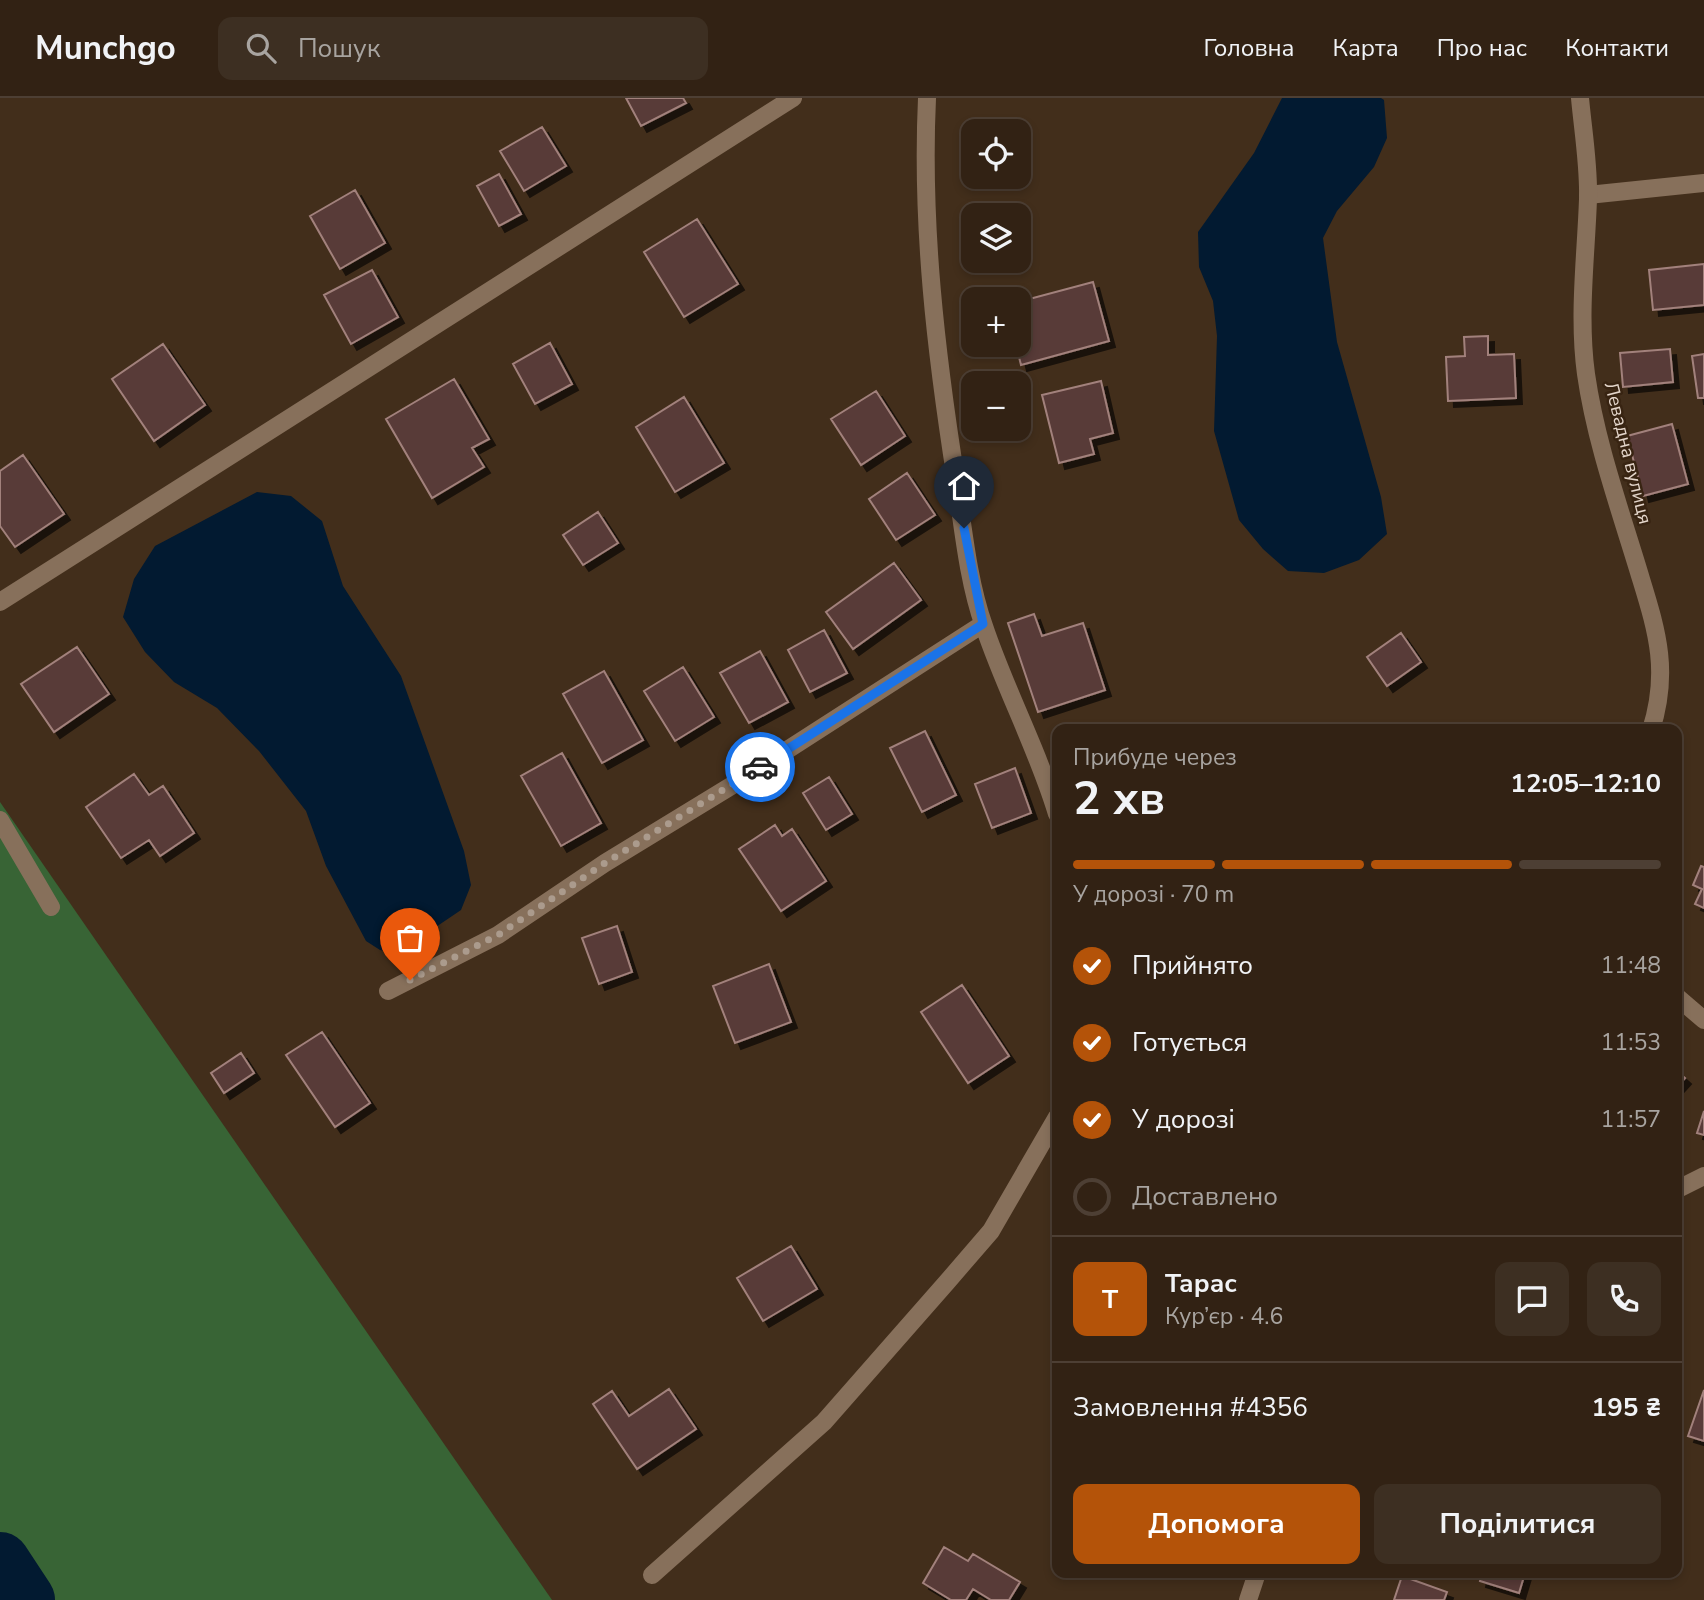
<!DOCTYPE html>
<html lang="uk">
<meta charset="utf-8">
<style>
:root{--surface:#322214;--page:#3d2f22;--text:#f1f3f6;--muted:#a8a4a0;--line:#4d3f34;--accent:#b45309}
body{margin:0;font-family:"Nunito Sans",sans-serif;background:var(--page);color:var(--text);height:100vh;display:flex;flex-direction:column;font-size:26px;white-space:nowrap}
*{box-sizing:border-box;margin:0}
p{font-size:23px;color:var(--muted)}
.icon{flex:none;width:38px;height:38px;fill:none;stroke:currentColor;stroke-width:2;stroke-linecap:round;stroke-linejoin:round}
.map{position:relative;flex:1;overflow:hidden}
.details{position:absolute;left:1052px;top:626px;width:630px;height:854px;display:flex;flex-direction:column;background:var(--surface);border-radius:14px;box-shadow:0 4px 10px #0003,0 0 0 2px var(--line)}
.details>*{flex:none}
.tools{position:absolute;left:961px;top:21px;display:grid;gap:14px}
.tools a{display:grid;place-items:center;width:70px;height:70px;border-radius:14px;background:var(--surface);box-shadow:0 4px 10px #0003,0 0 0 2px var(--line);font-size:35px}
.pin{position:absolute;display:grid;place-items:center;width:60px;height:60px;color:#fff;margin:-72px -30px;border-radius:50% 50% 50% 0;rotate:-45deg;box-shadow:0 0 7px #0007}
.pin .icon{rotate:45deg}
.courier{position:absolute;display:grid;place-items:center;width:70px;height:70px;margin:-35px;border:5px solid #1a73e8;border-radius:50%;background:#fff;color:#222;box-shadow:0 2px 9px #0007}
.summary em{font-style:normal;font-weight:700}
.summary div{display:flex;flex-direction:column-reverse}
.summary{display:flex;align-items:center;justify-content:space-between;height:119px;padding:0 21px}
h1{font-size:46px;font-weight:700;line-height:52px}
.bar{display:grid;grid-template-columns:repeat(4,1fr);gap:10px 7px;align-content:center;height:84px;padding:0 21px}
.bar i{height:9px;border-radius:5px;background:var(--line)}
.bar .on{background:var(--accent)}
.bar p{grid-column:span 4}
.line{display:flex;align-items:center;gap:18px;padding:0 21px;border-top:2px solid var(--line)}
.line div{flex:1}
.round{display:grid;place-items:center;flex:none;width:74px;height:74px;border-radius:14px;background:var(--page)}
ol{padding:0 21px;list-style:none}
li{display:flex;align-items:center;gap:21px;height:77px}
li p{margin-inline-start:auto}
li .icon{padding:7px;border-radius:50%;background:var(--accent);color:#fff;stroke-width:4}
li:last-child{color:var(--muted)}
li i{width:38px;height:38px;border:4px solid var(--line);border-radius:50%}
.button{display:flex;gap:14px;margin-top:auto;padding:14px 21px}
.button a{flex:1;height:80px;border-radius:14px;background:var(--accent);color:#fff;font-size:28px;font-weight:700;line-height:80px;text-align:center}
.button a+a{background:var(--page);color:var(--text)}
header{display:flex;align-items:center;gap:42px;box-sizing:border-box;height:98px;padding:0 35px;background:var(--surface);border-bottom:2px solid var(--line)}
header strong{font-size:33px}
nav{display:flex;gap:38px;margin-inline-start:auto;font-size:24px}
.search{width:490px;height:63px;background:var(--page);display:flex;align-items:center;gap:18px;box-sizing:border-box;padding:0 24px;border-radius:14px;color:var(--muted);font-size:26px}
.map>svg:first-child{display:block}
.green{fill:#386435}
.water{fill:#021a31}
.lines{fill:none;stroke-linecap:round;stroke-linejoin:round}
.river{stroke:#021a31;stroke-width:60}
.building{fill:#583b37;stroke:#a2817c;stroke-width:2;filter:url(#shadow)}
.lane{stroke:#87705b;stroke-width:18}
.street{stroke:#87705b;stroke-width:18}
.done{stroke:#ab9b8d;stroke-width:7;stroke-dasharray:0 12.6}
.route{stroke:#1a73e8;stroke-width:9}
.labels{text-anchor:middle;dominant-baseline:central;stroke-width:5;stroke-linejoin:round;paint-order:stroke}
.street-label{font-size:19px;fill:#e4d6cb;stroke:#382412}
</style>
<header>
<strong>Munchgo</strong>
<div class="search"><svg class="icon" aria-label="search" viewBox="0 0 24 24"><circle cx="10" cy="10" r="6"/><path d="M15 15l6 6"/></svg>Пошук</div>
<nav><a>Головна</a><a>Карта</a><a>Про нас</a><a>Контакти</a></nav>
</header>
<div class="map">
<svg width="1704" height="1502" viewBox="0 0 1704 1502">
<defs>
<filter id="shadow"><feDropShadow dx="6" dy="6" stdDeviation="0" flood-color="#0009"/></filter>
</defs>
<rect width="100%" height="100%" fill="#422e1b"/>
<path class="green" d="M 0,704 L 552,1502 L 0,1502 Z"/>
<path class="water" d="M 1282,0 L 1381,0 L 1384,2 L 1387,40 L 1374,69 L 1337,113 L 1323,140 L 1337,244 L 1381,399 L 1387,436 L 1359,462 L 1324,475 L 1288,473 L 1263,451 L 1239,422 L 1214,333 L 1217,238 L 1213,203 L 1199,169 L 1198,134 L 1254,55 Z
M 257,394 L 291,398 L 322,423 L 343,488 L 401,578 L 464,753 L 471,787 L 461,812 L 396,856 L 380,852 L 366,843 L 326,768 L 306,713 L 259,653 L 217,610 L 174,584 L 145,554 L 123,519 L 134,481 L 155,448 Z"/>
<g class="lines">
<path class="river" d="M 0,1464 L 25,1502"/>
</g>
<path class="building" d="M 626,0 L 683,0 L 686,5 L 641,28 Z
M 542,29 L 566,68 L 524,93 L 500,53 Z
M 499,76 L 521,116 L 499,128 L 477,88 Z
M 355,92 L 385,145 L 340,171 L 310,118 Z
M 697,121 L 738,186 L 684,219 L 644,154 Z
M 1704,166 L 1704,207 L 1653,212 L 1649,172 Z
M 372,172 L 398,219 L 351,246 L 324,197 Z
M 1093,184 L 1109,243 L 1021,267 L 1016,247 L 1018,247 L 1018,204 Z
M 1488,238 L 1488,257 L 1514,256 L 1516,300 L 1448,303 L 1446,259 L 1465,258 L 1464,239 Z
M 550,245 L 572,286 L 535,306 L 513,266 Z
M 163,246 L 205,307 L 154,343 L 112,281 Z
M 1670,251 L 1673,284 L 1623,289 L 1620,255 Z
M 1704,256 L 1704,300 L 1698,300 L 1692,258 Z
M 454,281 L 489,341 L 472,350 L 484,369 L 432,400 L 386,321 Z
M 1101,283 L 1113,335 L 1090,341 L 1094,356 L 1059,365 L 1042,297 Z
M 876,293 L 905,338 L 861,367 L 831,321 Z
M 684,299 L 724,365 L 675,394 L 636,329 Z
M 1672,326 L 1688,386 L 1643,398 L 1627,338 Z
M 23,357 L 64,416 L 15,449 L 0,428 L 0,373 Z
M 907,375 L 935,417 L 896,442 L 869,401 Z
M 598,414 L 618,445 L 583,467 L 563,437 Z
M 894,465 L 921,502 L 853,551 L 826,514 Z
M 1034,516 L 1042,538 L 1083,525 L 1105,592 L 1038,614 L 1008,525 Z
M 824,532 L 847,575 L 810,594 L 788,552 Z
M 1401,535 L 1421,564 L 1387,588 L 1367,559 Z
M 77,549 L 109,596 L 54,634 L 21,586 Z
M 760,553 L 788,604 L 749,625 L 720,575 Z
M 683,569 L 714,619 L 675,643 L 644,593 Z
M 604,573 L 643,642 L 602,665 L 563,596 Z
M 925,633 L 956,697 L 922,714 L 890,650 Z
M 562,655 L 601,725 L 561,748 L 521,678 Z
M 1015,670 L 1031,715 L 992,730 L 975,686 Z
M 134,676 L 149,697 L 163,688 L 194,735 L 160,758 L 149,742 L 121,760 L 86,709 Z
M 829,679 L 852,716 L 826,732 L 803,695 Z
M 775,727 L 782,738 L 792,731 L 826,783 L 781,813 L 739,751 Z
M 1701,768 L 1704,769 L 1704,810 L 1695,806 L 1702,791 L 1693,787 Z
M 617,828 L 632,874 L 599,886 L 582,840 Z
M 769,866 L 791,924 L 735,945 L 713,888 Z
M 962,887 L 1009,958 L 968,985 L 921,914 Z
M 322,934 L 370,1005 L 335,1029 L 286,957 Z
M 241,955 L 254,975 L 224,995 L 211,975 Z
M 1676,972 L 1685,980 L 1676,990 Z
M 1704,1013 L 1704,1037 L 1697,1035 Z
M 791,1148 L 817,1191 L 763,1223 L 737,1180 Z
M 669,1291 L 696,1331 L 637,1371 L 593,1306 L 612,1293 L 629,1318 Z
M 1704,1292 L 1704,1343 L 1688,1338 Z
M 944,1449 L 968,1463 L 973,1456 L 1020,1484 L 1009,1502 L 991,1502 L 973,1491 L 966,1502 L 951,1502 L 923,1485 Z
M 1482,1475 L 1525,1475 L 1519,1495 L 1480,1483 Z
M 1402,1478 L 1447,1494 L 1444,1502 L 1394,1502 Z"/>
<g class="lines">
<path class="lane" d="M 1588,97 L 1704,85
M 0,722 L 51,809
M 1676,1092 L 1704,1078
M 1248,1502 L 1257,1475"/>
<path class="street" d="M 927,0 C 921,128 936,255 956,382 C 963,429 968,483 984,528 C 1005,591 1038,652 1057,716
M 1580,0 C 1583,33 1589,68 1588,101 C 1586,159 1578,217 1586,276 C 1596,346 1621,414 1641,481 C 1658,536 1669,575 1651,632
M 0,504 L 793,0
M 388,893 L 498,837 L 605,765 L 736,685 L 983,526
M 1676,898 L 1704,922
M 652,1477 L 824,1324 L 947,1184 L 991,1133 L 1057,1019"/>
</g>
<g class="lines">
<path class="done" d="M 410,882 L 498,837 L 605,765 L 760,669"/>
<path class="route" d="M 760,669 L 983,526 L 964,430"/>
</g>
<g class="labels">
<g class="street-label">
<text transform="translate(1628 355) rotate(76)">Левадна вулиця</text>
</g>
</g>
</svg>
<div class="tools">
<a><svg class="icon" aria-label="locate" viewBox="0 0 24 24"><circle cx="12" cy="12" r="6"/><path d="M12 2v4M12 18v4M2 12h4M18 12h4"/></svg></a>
<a><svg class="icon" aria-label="layers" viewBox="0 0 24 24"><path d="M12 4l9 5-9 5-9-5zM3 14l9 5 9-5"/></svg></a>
<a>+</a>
<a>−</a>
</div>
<div class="pin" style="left:410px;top:882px;background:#ea580c"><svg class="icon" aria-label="bag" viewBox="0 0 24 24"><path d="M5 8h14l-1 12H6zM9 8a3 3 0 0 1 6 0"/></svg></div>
<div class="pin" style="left:964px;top:430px;background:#1f2937"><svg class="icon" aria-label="home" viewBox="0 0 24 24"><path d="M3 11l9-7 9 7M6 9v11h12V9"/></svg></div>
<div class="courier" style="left:760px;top:669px"><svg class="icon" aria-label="car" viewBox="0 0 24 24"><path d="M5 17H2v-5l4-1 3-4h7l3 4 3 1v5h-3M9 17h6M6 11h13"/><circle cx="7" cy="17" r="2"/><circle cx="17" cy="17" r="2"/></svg></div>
<section class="details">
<div class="summary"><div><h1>2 хв</h1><p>Прибуде через</p></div><em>12:05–12:10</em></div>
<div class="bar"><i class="on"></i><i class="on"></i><i class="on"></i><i></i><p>У дорозі · 70 m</p></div>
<ol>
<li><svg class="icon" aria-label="check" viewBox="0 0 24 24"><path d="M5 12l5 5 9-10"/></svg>Прийнято<p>11:48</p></li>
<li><svg class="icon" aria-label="check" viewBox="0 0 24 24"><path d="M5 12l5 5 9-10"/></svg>Готується<p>11:53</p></li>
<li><svg class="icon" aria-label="check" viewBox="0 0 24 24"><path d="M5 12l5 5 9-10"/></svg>У дорозі<p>11:57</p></li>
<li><i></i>Доставлено</li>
</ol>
<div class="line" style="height:126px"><b class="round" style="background:var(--accent);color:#fff">Т</b><div><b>Тарас</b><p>Кур’єр · 4.6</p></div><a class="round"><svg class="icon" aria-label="chat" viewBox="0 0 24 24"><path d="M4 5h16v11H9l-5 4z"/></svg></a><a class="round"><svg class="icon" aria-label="phone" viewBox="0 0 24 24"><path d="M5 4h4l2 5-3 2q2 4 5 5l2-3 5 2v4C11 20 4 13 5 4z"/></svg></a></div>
<div class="line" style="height:91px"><div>Замовлення #4356</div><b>195 ₴</b></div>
<div class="button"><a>Допомога</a><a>Поділитися</a></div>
</section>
</div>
